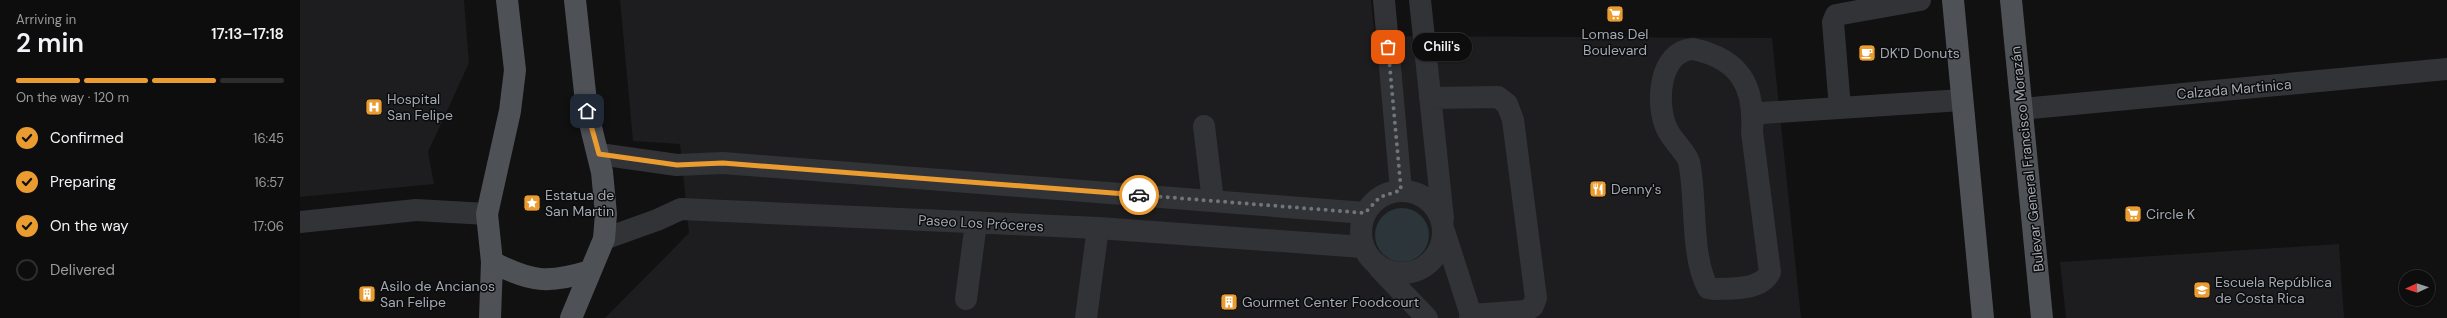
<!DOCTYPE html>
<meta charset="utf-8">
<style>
:root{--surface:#0d0d0e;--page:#1b1b1c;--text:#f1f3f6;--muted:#9a9c9e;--line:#2d2d2e;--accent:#eb9c30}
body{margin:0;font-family:"DM Sans",sans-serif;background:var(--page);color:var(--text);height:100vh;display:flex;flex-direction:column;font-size:15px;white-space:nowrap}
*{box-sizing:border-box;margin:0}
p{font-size:13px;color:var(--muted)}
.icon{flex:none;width:22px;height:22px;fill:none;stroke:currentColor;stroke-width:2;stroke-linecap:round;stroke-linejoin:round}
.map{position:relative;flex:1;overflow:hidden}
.side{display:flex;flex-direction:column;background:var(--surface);width:300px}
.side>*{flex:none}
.needle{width:26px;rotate:267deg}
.fabs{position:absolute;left:2099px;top:270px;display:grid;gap:8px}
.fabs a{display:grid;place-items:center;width:36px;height:36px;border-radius:50%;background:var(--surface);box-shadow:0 1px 3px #0004,0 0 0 1px var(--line);font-size:20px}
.pin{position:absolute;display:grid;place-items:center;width:34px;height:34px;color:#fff;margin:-17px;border-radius:8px;box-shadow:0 2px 6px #0006}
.courier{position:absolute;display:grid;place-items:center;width:40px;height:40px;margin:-20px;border:3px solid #eb9c30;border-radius:50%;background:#fff;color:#222;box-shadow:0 1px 5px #0007}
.bubble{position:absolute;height:28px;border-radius:14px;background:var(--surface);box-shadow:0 1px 3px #0004,0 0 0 1px var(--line);font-size:13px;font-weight:600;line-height:28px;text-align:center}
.head em{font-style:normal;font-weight:600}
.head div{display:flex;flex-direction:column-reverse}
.head{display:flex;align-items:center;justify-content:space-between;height:68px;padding:0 16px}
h1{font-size:26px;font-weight:600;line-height:30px}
.bar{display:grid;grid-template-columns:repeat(4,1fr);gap:6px 4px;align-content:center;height:48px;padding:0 16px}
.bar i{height:5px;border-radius:3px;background:var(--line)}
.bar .on{background:var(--accent)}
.bar p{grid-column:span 4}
ol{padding:0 16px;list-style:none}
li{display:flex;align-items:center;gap:12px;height:44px}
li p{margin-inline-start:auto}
li .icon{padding:4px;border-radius:50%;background:var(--accent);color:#111;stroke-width:4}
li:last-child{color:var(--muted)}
li i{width:22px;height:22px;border:2px solid var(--line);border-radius:50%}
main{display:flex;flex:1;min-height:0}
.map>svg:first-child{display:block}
.built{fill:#1d1d1f}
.water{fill:#2b353a}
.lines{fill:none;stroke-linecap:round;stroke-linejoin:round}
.minor{stroke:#323337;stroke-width:22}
.major{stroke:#4e5156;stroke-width:22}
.done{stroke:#70747b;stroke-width:4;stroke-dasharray:0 7.2}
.route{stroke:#eb9c30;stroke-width:5}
.labels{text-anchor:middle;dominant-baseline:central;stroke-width:3;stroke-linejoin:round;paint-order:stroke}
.poi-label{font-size:14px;fill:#a3a9b3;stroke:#0c0c0d;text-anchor:start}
.street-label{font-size:14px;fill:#a3a9b3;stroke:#0c0c0d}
</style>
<main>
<section class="side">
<div class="head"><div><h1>2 min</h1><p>Arriving in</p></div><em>17:13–17:18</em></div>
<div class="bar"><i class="on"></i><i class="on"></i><i class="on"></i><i></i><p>On the way · 120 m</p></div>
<ol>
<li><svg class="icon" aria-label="check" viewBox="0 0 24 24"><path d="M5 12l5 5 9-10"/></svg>Confirmed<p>16:45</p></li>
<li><svg class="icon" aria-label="check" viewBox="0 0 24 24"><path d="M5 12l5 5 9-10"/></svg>Preparing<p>16:57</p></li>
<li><svg class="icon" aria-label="check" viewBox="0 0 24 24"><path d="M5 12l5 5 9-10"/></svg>On the way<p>17:06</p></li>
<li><i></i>Delivered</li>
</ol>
</section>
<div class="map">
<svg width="2147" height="318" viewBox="0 0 2147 318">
<rect width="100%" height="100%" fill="#111112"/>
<path class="built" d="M 0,0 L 164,0 L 169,63 L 128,152 L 134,184 L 0,197 Z
M 320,0 L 1071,0 L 1075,36 L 1472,38 L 1501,318 L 305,318 L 389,233 L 380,144 L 333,141 Z
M 2039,244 L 2044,318 L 1766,318 L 1760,262 Z"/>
<path class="water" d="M1075 235a27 27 0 1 1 54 0a27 27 0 1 1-54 0Z"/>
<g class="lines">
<path class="minor" d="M 1084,0 L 1101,190
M 1120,0 L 1143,219
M 1393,49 C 1440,59 1455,86 1452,132 L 1470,272 C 1461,291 1432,288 1414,289 L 1408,288 C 1390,255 1397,198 1389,162 C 1387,153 1371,139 1367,129 C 1355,104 1359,51 1393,49 Z
M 1130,98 L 1198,97 L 1207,104 L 1213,120 L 1236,298 L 1233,306 L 1226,311 L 1171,315
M 1540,108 L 1533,22 L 1536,15 L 1620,0
M 1722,109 L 2147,69
M 1453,118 L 1462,113 L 1662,100
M 904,126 L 913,201
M 299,154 L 377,165 L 423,163 L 1065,213
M1061 232a41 41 0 1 1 82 0a41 41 0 1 1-82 0Z
M 0,222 L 116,210 L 187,214
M 1144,231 L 1171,315 L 1170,318
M 304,239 L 357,220 L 381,209 L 798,228 L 1063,247
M 1079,268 L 1127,318
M 666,299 L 676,223
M 786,318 L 798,228"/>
<path class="major" d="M 1653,0 L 1683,318
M 1711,0 L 1742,318
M 192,262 C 231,282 248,284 290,271
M 190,318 L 192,262 L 187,214 L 210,111 L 215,70 L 207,0
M 271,318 L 304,239 L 306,214 L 302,172 L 287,111 L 275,0"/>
</g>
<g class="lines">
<path class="done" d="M 839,195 L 1065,213 L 1080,197 L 1101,190 L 1088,47"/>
<path class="route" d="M 287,111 L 299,154 L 377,165 L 423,163 L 839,195"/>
</g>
<defs>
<g id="supermarket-square" transform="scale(0.9)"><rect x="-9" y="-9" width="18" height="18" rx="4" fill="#eb9c30" stroke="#0c0c0d"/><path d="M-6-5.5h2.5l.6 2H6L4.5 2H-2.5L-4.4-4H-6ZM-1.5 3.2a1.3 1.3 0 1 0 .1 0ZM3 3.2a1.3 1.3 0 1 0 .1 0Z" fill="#fff"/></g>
<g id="cafe-square" transform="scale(0.9)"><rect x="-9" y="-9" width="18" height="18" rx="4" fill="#eb9c30" stroke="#0c0c0d"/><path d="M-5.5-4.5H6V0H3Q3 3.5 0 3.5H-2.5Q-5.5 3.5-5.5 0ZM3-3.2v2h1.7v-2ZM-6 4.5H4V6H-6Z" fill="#fff"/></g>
<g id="hospital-square" transform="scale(0.9)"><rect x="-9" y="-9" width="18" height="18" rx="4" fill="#eb9c30" stroke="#0c0c0d"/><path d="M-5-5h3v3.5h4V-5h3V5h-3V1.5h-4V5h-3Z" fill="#fff"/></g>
<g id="restaurant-square" transform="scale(0.9)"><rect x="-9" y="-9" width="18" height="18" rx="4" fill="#eb9c30" stroke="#0c0c0d"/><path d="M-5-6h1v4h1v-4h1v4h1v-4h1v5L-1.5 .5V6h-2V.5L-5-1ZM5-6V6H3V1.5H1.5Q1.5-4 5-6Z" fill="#fff"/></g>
<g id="sight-square" transform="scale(0.9)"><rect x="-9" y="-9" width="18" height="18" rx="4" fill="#eb9c30" stroke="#0c0c0d"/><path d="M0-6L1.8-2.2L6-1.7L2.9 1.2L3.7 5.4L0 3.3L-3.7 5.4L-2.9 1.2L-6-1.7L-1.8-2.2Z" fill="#fff"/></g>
<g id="school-square" transform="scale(0.9)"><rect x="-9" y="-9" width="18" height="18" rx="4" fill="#eb9c30" stroke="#0c0c0d"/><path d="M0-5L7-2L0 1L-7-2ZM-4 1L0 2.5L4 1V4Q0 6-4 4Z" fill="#fff"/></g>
<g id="building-square" transform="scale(0.9)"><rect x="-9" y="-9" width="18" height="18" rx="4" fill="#eb9c30" stroke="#0c0c0d"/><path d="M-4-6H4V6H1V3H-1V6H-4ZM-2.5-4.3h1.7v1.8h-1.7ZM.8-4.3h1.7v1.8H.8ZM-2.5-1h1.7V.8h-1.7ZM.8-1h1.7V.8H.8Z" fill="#fff"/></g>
</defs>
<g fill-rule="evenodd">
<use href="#supermarket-square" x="1315" y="14"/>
<use href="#cafe-square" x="1567" y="53"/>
<use href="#hospital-square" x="74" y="107"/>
<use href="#restaurant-square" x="1298" y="189"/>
<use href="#sight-square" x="232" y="203"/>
<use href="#supermarket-square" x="1833" y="214"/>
<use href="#school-square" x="1902" y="290"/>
<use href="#building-square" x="67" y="294"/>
<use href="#building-square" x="929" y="302"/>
</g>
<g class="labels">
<g class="poi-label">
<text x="1315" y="34" text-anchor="middle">Lomas Del<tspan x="1315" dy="16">Boulevard</tspan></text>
<text x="1580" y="53">DK'D Donuts</text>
<text x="87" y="99">Hospital<tspan x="87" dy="16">San Felipe</tspan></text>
<text x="1311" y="189">Denny's</text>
<text x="245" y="195">Estatua de<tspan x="245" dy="16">San Martin</tspan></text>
<text x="1846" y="214">Circle K</text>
<text x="1915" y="282">Escuela República<tspan x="1915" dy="16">de Costa Rica</tspan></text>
<text x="80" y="286">Asilo de Ancianos<tspan x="80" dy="16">San Felipe</tspan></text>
<text x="942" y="302">Gourmet Center Foodcourt</text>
</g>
<g class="street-label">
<text transform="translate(1934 89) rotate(-5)">Calzada Martinica</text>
<text transform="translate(1727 159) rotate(-96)">Bulevar General Francisco Morazán</text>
<text transform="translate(681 223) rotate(3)">Paseo Los Próceres</text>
</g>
</g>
</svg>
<div class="fabs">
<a><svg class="needle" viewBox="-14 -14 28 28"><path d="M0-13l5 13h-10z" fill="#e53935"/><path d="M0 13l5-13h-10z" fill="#9a9c9e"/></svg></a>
</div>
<div class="pin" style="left:1088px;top:47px;background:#ea580c"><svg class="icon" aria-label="bag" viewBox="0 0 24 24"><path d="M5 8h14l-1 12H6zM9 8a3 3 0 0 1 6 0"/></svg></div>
<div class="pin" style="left:287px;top:111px;background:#1f2937"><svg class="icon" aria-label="home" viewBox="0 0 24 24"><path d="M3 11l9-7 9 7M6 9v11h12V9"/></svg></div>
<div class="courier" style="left:839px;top:195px"><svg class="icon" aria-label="car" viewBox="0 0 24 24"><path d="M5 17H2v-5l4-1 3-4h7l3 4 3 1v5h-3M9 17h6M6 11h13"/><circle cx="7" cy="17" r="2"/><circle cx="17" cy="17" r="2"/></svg></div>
<div class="bubble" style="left:1112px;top:33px;width:60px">Chili's</div>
</div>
</main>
